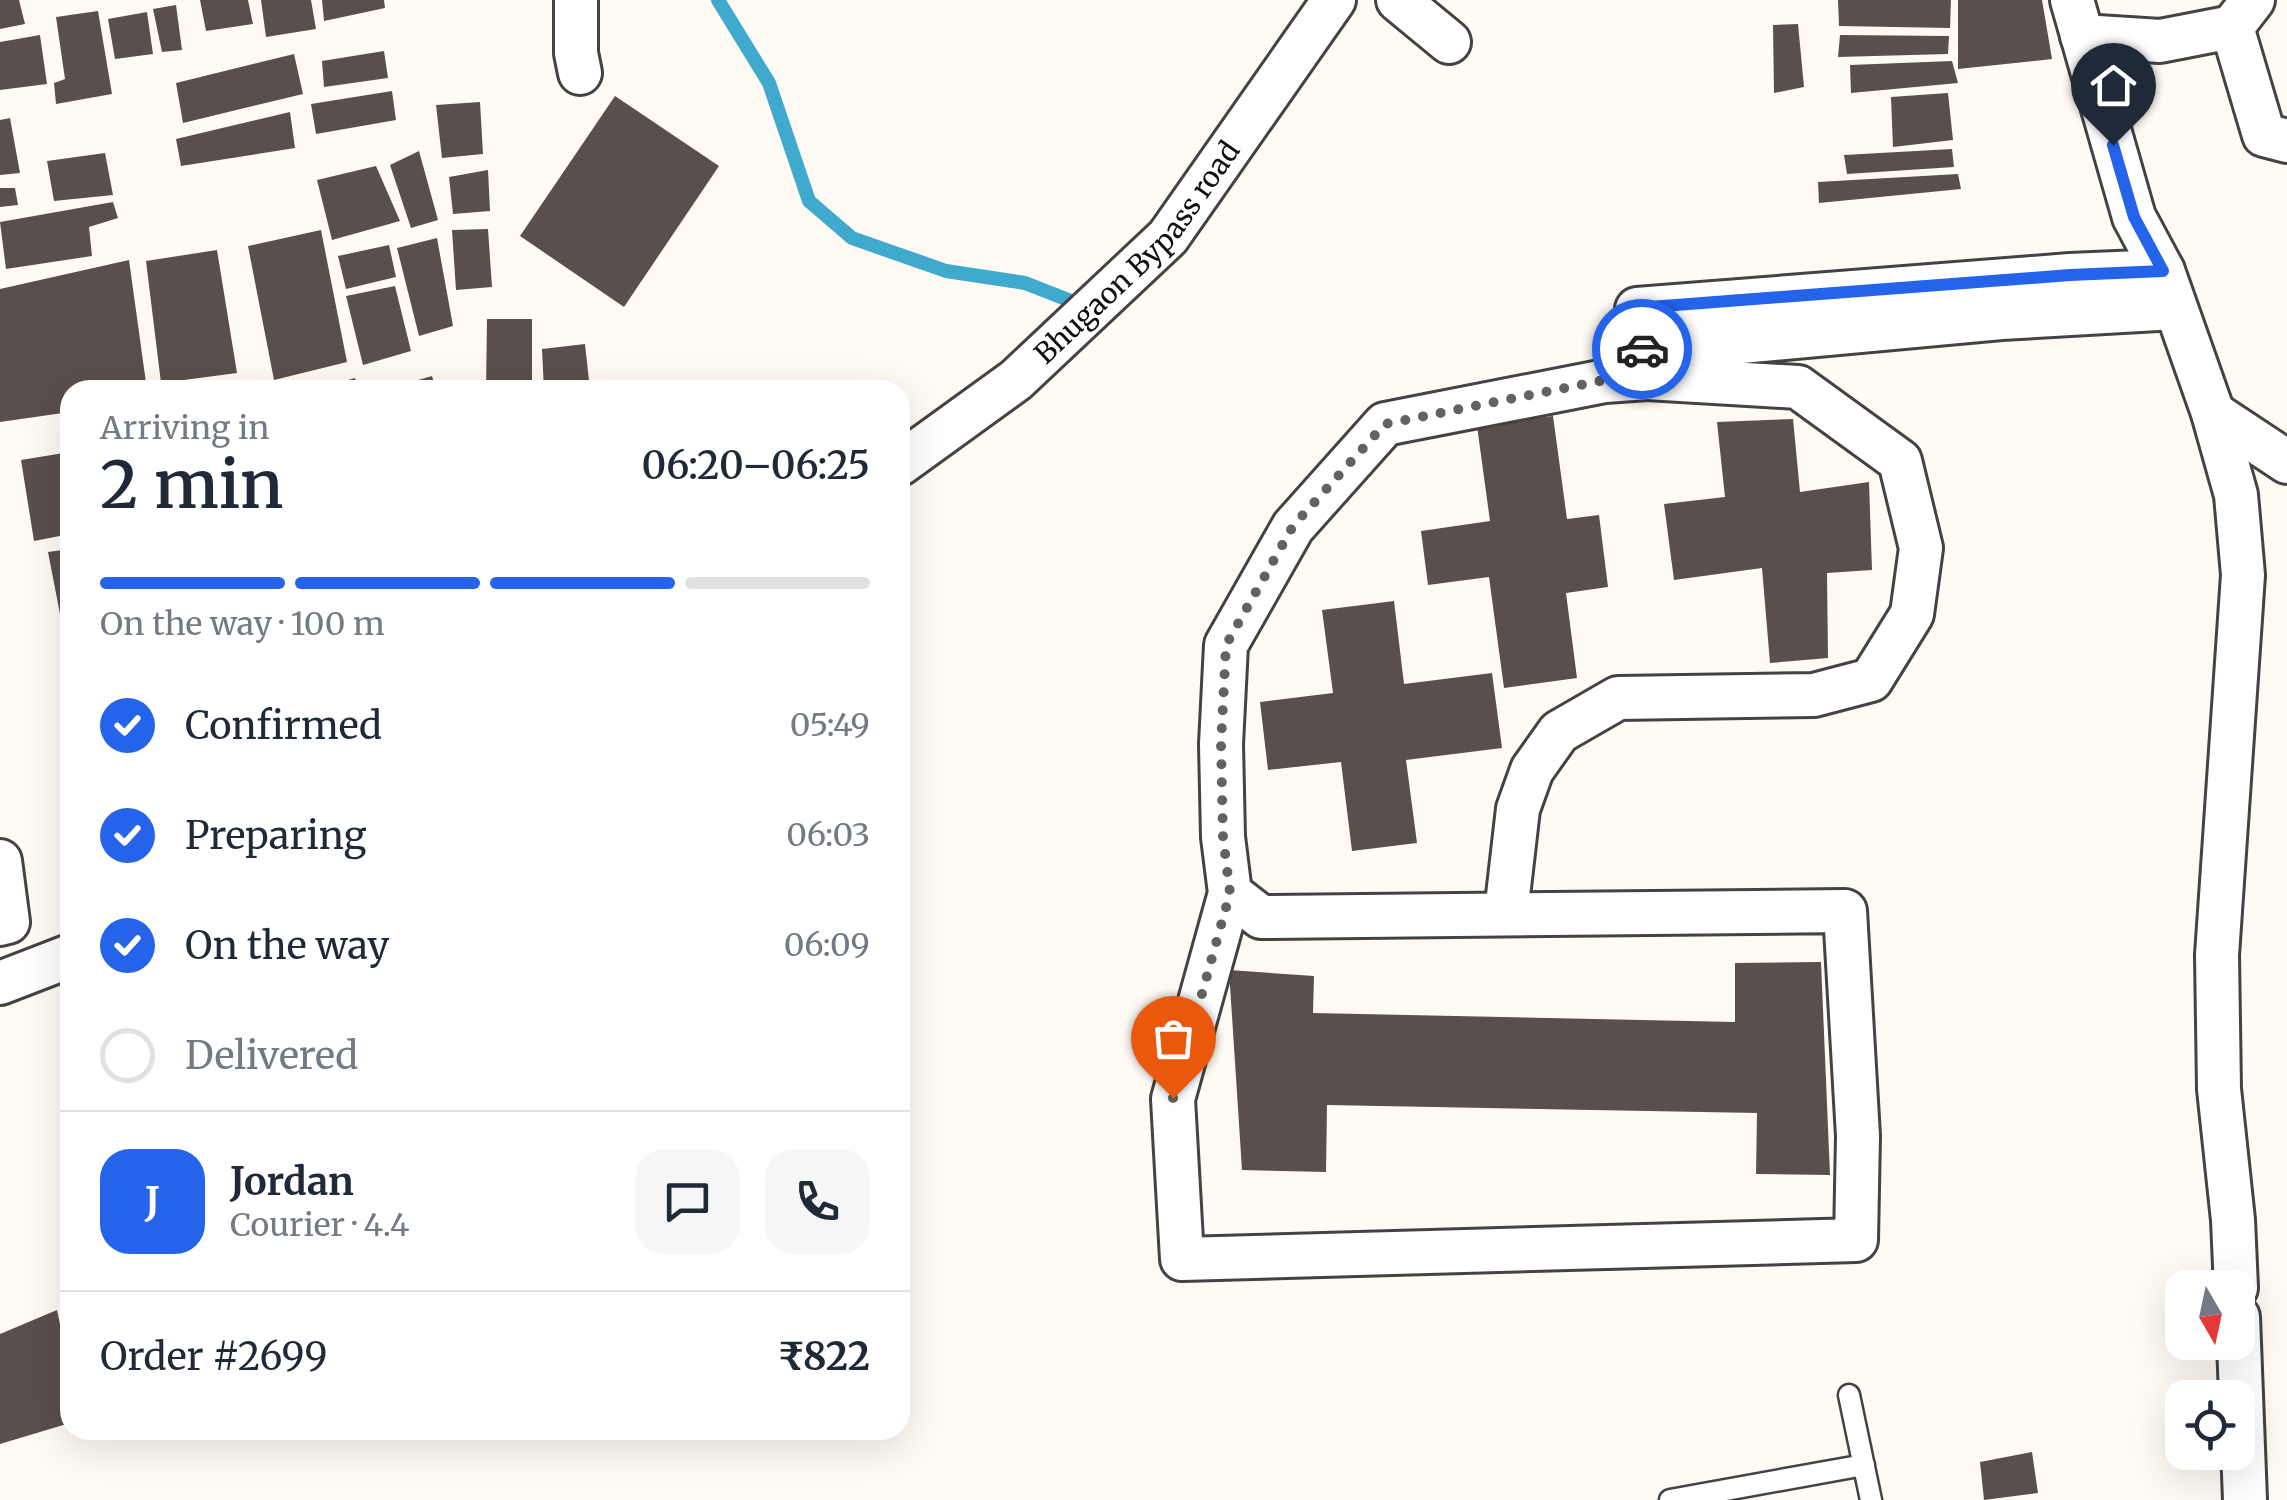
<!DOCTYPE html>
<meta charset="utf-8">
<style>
:root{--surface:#fff;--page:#f6f6f7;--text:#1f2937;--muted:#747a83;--line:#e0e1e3;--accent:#2563eb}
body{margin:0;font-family:Merriweather,serif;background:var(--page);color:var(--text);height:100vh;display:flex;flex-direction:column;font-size:38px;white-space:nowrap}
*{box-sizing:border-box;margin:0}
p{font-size:32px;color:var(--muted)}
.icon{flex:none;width:55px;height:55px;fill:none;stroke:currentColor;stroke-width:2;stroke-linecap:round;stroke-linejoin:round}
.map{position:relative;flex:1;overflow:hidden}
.sheet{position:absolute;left:60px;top:380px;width:850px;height:1060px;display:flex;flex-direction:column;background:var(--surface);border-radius:30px;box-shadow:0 10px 40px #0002}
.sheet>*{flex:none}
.needle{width:65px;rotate:171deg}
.fabs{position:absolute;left:2165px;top:1270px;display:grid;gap:20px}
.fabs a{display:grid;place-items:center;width:90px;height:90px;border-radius:20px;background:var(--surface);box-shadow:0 10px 40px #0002;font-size:50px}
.pin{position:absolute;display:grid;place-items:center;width:85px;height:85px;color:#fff;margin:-102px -42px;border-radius:50% 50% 50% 0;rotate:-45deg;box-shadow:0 0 10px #0007}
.pin .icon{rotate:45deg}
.courier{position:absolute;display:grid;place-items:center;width:100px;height:100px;margin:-50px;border:8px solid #2563eb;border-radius:50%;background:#fff;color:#222;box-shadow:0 2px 12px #0007}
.head em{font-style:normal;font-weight:600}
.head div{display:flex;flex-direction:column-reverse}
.head{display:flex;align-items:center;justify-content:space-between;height:170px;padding:0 40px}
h1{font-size:65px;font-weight:600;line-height:75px}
.bar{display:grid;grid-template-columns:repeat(4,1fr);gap:15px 10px;align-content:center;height:120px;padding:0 40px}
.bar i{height:12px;border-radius:8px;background:var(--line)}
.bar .on{background:var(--accent)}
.bar p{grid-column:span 4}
.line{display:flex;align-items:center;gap:25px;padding:0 40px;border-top:2px solid var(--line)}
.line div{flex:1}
.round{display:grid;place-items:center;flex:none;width:105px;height:105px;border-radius:30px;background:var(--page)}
ol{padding:0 40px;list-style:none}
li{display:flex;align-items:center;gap:30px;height:110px}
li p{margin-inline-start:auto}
li .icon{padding:10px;border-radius:50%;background:var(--accent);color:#fff;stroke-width:4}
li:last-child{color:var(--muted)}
li i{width:55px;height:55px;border:5px solid var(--line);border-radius:50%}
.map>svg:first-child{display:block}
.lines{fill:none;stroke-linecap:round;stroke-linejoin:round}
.stream{stroke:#3faacd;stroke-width:14}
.building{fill:#594f4c}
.service-casing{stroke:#434343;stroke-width:25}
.minor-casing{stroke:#434343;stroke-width:48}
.service{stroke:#fff;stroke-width:20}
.minor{stroke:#fff;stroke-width:42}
.done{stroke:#646260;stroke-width:10;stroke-dasharray:0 18}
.route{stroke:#2563eb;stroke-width:12}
.labels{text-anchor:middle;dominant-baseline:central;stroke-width:10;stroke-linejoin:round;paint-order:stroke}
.street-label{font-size:28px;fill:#101010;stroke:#fff}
</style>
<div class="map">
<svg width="2287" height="1500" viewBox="0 0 2287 1500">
<rect width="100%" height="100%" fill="#fffbf4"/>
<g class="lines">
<path class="stream" d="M 718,0 L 769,83 L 809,201 L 852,238 L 946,271 L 1025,283 L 1071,301"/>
</g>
<path class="building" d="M 0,0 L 19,0 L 25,24 L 0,29 Z
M 200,0 L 248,0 L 253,24 L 206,31 Z
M 261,0 L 311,0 L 316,29 L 266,37 Z
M 322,0 L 384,0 L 385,8 L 324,21 Z
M 1838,0 L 1951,0 L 1950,28 L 1839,26 Z
M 1958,0 L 2042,0 L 2052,59 L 1958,69 Z
M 176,5 L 182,50 L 162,52 L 153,9 Z
M 98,11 L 112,94 L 56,104 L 54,83 L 65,79 L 56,17 Z
M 147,12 L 153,54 L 115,59 L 108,19 Z
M 1798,24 L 1804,87 L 1774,93 L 1773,25 Z
M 40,35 L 47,84 L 0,90 L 0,42 Z
M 1840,35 L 1949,36 L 1948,54 L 1838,57 Z
M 384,51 L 388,78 L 324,87 L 322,61 Z
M 294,54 L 303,94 L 183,123 L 176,83 Z
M 1952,61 L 1958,83 L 1851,93 L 1850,65 Z
M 392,91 L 396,120 L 316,134 L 311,104 Z
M 1948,93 L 1953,140 L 1893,147 L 1891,97 Z
M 615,96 L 719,166 L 624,307 L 520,236 Z
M 480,102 L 483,154 L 442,158 L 436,105 Z
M 290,112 L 295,148 L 181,166 L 176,139 Z
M 10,118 L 20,173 L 0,175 L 0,120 Z
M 1952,149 L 1954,167 L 1847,174 L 1844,155 Z
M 419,151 L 438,220 L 411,228 L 390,165 Z
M 105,153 L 113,195 L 54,201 L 47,161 Z
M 376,166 L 400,221 L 332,240 L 317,180 Z
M 488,170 L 490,211 L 453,214 L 449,177 Z
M 1958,174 L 1961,189 L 1819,203 L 1818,182 Z
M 0,188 L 15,188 L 18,205 L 0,207 Z
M 113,202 L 118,218 L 89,227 L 92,256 L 6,269 L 0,222 Z
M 488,229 L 492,287 L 456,290 L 452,230 Z
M 321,230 L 347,362 L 274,380 L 248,246 Z
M 437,238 L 453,326 L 419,336 L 397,248 Z
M 389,245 L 396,277 L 346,289 L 338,256 Z
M 217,250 L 237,373 L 161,383 L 146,261 Z
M 129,260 L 147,390 L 70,390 L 70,412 L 0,422 L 0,289 Z
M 395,286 L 411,351 L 363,365 L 346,296 Z
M 487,319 L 532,319 L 532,390 L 486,390 Z
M 585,344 L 590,390 L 544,390 L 542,349 Z
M 432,376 L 436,390 L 403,390 L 401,385 Z
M 355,378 L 358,390 L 317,390 L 317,389 Z
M 1553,416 L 1567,519 L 1599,515 L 1608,587 L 1566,593 L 1577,678 L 1504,688 L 1489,577 L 1428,585 L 1421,531 L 1490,521 L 1477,426 Z
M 1793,419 L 1800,492 L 1869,482 L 1872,570 L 1827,573 L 1828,658 L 1770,663 L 1762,568 L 1674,580 L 1664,504 L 1725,497 L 1717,422 Z
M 70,452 L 70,534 L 34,541 L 21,460 Z
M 70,549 L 70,617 L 61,619 L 48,552 Z
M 1394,601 L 1404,684 L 1492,673 L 1502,748 L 1406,760 L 1417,843 L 1352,851 L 1341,762 L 1268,770 L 1260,702 L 1333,693 L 1322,610 Z
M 1821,962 L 1830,1175 L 1756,1174 L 1757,1113 L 1327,1105 L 1326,1172 L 1242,1170 L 1229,970 L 1314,976 L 1313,1013 L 1735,1022 L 1735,963 Z
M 57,1310 L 70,1372 L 70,1423 L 0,1444 L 0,1334 Z
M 2032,1452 L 2038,1493 L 1984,1500 L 1980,1462 Z"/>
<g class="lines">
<g class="service-casing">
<path id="service" d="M 1849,1395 L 1871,1500
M 1670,1500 L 1864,1465"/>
</g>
<g class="minor-casing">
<g id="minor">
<path d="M 576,0 L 576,53 L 580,73"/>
<path d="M 1398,0 L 1449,42"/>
<path d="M 2072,0 L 2134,217 L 2163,271 L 2213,413 L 2236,495 L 2243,575 L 2217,955 L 2219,1089 L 2233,1220 L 2236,1288"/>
<path d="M 2232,27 L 2264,135 L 2287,141"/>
<path d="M 2082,36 L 2160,41 L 2232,27 L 2253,0"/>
<path d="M 1643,351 L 2001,318 L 2175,308"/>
<path d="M 2213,413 L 2287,462"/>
<path id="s1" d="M 900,464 L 1016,380 L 1168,237 L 1334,0"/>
<path d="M 0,861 L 8,922 L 0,924"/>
<path d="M 1230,893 L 1173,1099 L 1182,1259 L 1856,1240 L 1858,1136 L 1845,911 L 1261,917 L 1230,893 L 1223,837 L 1221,744 L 1226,645 L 1293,527 L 1385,424 L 1605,381 L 1647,378 L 1637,309 L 2070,275 L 2163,271"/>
<path d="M 1506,913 L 1518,809 L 1532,770 L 1559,732 L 1618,698 L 1814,695 L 1871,680 L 1912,614 L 1921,548 L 1900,461 L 1798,387 L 1647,378"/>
<path d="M 0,983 L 70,956"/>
<path d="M 2238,1317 L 2245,1500"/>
</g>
</g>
<use href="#service" class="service"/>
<use href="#minor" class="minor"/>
</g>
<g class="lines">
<path class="done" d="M 1173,1098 L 1230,893 L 1223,837 L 1221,744 L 1226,645 L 1293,526 L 1385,424 L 1605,380 L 1647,378 L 1642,349"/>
<path class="route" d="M 1642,349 L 1637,308 L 2070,275 L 2163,271 L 2134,217 L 2113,145"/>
</g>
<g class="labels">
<g class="street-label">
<text stroke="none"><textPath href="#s1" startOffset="320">Bhugaon Bypass road</textPath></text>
</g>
</g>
</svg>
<div class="fabs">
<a><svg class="needle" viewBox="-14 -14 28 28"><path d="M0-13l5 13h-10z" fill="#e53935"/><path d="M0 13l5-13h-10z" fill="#747a83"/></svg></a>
<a><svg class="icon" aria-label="locate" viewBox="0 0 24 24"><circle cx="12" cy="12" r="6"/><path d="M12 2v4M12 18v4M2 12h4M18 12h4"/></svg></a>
</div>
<div class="pin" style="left:1173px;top:1098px;background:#ea580c"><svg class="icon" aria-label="bag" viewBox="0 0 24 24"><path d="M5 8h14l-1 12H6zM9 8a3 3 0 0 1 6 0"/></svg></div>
<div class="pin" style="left:2113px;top:145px;background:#1f2937"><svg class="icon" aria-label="home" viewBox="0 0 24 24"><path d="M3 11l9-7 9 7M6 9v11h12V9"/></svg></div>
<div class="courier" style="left:1642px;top:349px"><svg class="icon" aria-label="car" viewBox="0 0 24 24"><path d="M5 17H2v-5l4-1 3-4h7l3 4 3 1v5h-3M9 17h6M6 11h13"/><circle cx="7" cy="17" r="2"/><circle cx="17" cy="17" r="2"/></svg></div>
<section class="sheet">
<div class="head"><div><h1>2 min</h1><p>Arriving in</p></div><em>06:20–06:25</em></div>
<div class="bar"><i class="on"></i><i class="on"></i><i class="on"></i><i></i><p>On the way · 100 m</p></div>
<ol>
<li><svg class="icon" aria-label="check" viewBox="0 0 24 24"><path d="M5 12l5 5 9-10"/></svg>Confirmed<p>05:49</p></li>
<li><svg class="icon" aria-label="check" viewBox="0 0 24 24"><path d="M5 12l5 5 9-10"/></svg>Preparing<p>06:03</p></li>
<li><svg class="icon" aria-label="check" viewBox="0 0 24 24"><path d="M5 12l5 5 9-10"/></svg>On the way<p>06:09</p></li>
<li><i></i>Delivered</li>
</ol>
<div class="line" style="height:180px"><b class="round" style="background:var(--accent);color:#fff">J</b><div><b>Jordan</b><p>Courier · 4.4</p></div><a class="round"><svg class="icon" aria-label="chat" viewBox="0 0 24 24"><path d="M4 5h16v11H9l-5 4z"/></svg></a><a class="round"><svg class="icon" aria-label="phone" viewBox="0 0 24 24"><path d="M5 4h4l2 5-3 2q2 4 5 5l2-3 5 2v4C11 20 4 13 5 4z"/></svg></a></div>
<div class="line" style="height:130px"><div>Order #2699</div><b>₹822</b></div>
</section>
</div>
